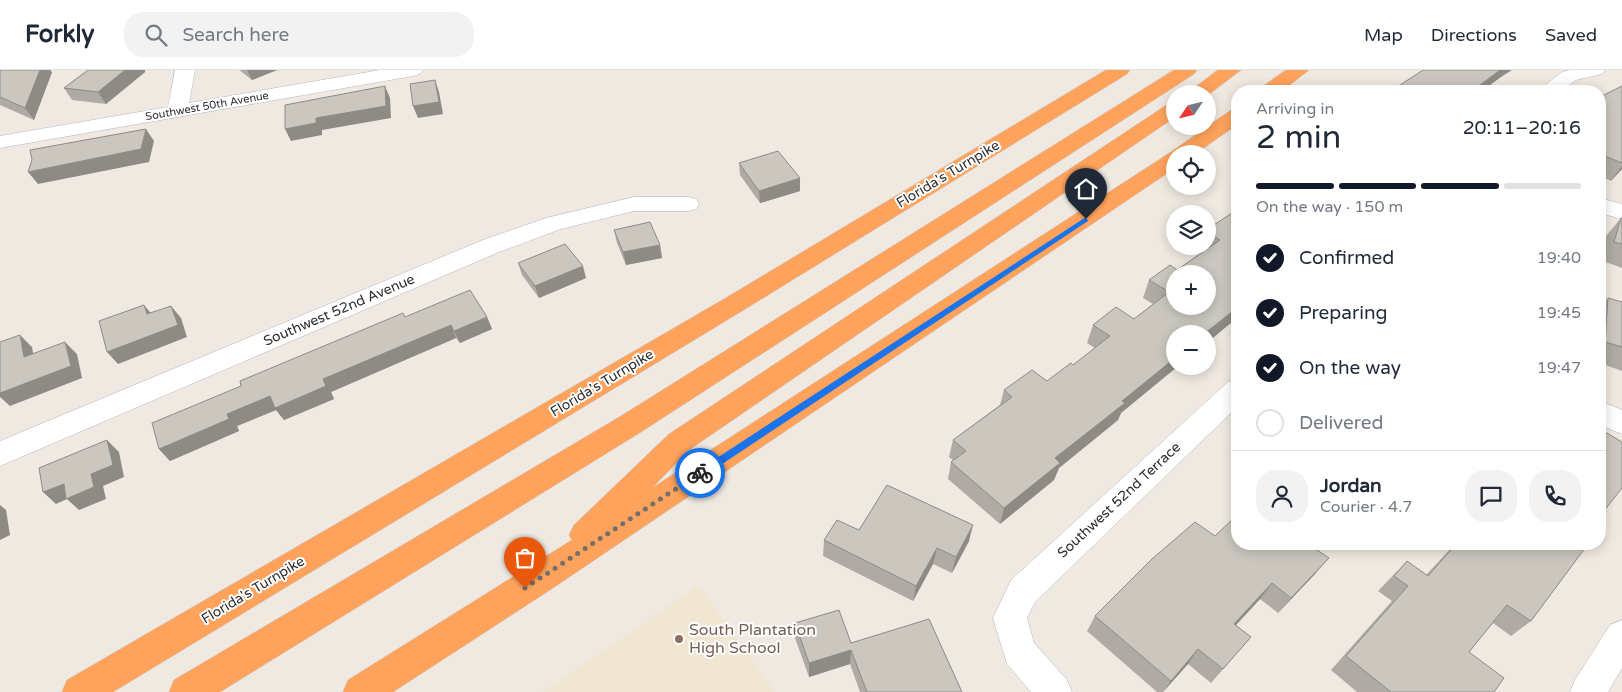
<!DOCTYPE html>
<meta charset="utf-8">
<style>
:root{--surface:#fff;--page:#f2f2f3;--text:#1f2937;--muted:#747a83;--line:#e0e1e3;--accent:#111827}
body{margin:0;font-family:"Varela Round",sans-serif;background:var(--page);color:var(--text);height:100vh;display:flex;flex-direction:column;font-size:19px;white-space:nowrap}
*{box-sizing:border-box;margin:0}
p{font-size:16px;color:var(--muted)}
.icon{flex:none;width:28px;height:28px;fill:none;stroke:currentColor;stroke-width:2;stroke-linecap:round;stroke-linejoin:round}
.map{position:relative;flex:1;overflow:hidden}
.sheet{position:absolute;left:1231px;top:15px;width:375px;height:465px;display:flex;flex-direction:column;background:var(--surface);border-radius:20px;box-shadow:0 2px 12px #0003}
.sheet>*{flex:none}
.needle{width:32px;rotate:235deg}
.fabs{position:absolute;left:1166px;top:15px;display:grid;gap:10px}
.fabs a{display:grid;place-items:center;width:50px;height:50px;border-radius:50%;background:var(--surface);box-shadow:0 2px 12px #0003;font-size:25px}
.pin{position:absolute;display:grid;place-items:center;width:42px;height:42px;color:#fff;margin:-51px -21px;border-radius:50% 50% 50% 0;rotate:-45deg;box-shadow:0 0 5px #0007}
.pin .icon{rotate:45deg}
.courier{position:absolute;display:grid;place-items:center;width:50px;height:50px;margin:-25px;border:4px solid #1a73e8;border-radius:50%;background:#fff;color:#222;box-shadow:0 1px 6px #0007}
.head em{font-style:normal;font-weight:600}
.head div{display:flex;flex-direction:column-reverse}
.head{display:flex;align-items:center;justify-content:space-between;height:85px;padding:0 25px}
h1{font-size:32px;font-weight:600;line-height:38px}
.bar{display:grid;grid-template-columns:repeat(4,1fr);gap:8px 5px;align-content:center;height:60px;padding:0 25px}
.bar i{height:6px;border-radius:4px;background:var(--line)}
.bar .selected{background:var(--accent)}
.bar p{grid-column:span 4}
.line{display:flex;align-items:center;gap:12px;padding:0 25px;border-top:1px solid var(--line)}
.line div{flex:1}
.round{display:grid;place-items:center;flex:none;width:52px;height:52px;border-radius:20px;background:var(--page)}
ol{padding:0 25px;list-style:none}
li{display:flex;align-items:center;gap:15px;height:55px}
li p{margin-inline-start:auto}
li .icon{padding:5px;border-radius:50%;background:var(--accent);color:#fff;stroke-width:4}
li:last-child{color:var(--muted)}
li i{width:28px;height:28px;border:2px solid var(--line);border-radius:50%}
header{display:flex;align-items:center;gap:30px;box-sizing:border-box;height:70px;padding:0 25px;background:var(--surface);border-bottom:1px solid var(--line)}
header strong{font-size:24px}
nav{display:flex;gap:28px;margin-inline-start:auto;font-size:18px}
.search{width:350px;height:45px;background:var(--page);display:flex;align-items:center;gap:12px;box-sizing:border-box;padding:0 18px;border-radius:20px;color:var(--muted);font-size:19px}
.map>svg:first-child{display:block}
.education{fill:#f0e6d1}
.lines{fill:none;stroke-linecap:round;stroke-linejoin:round}
.minor-casing{stroke:#b4b7c1;stroke-width:1}
.highway-casing{stroke:#c9c9c9;stroke-width:1}
.minor{fill:#fff;fill-rule:evenodd}
.highway{fill:#ffa35c;fill-rule:evenodd}
.wall{fill:#afaba4}
.shaded-wall{fill:#8e8b86}
.building{fill:#cbc7bf;stroke:#8e8b86;fill-rule:evenodd}
.route{fill:#1a73e8}
.done{stroke:#726f6d;stroke-width:5;stroke-dasharray:0 9}
.education-dot{fill:#8d6e63;stroke:#fff;stroke-width:2}
.labels{text-anchor:middle;dominant-baseline:central;stroke-width:4;stroke-linejoin:round;paint-order:stroke}
.far-street-label{font-size:11px;fill:#2e2e2e;stroke:#fff}
.street-label{font-size:14px;fill:#2e2e2e;stroke:#fff}
.near-education-label{font-size:16px;fill:#785e54;stroke:#fff;text-anchor:start}
</style>
<header>
<strong>Forkly</strong>
<div class="search"><svg class="icon" aria-label="search" viewBox="0 0 24 24"><circle cx="10" cy="10" r="6"/><path d="M15 15l6 6"/></svg>Search here</div>
<nav><a>Map</a><a>Directions</a><a>Saved</a></nav>
</header>
<div class="map">
<svg width="1622" height="622" viewBox="0 0 1622 622">
<rect width="100%" height="100%" fill="#efe9e1"/>
<path class="education" d="M 699,515 L 775,622 L 543,622 Z"/>
<g class="lines">
<g class="minor-casing">
<path id="minor" d="M 175,0 L 195,0 L 189,33 L 380,0 L 423,0 L 420,4 L 413,6 L 0,78 L 0,66 L 168,37 Z
M 1570,0 L 1605,0 L 1602,4 L 1576,10 L 1560,21 L 1538,21 L 1562,2 Z
M 634,127 L 688,127 L 696,129 L 699,134 L 696,139 L 688,141 L 634,141 L 561,159 L 499,182 L 0,396 L 0,371 L 483,170 L 546,148 Z
M 1600,128 L 1622,134 L 1622,149 L 1600,143 Z
M 1238,309 L 1238,336 L 1035,532 L 1027,548 L 1034,573 L 1067,610 L 1072,622 L 1031,622 L 1007,594 L 993,548 L 1011,510 L 1228,312 Z
M 1600,331 L 1622,340 L 1622,364 L 1600,355 Z
M 1622,550 L 1622,598 L 1608,622 L 1570,622 L 1575,610 L 1610,555 Z"/>
</g>
<g class="highway-casing">
<path id="highway" d="M 1106,0 L 1130,0 L 1127,4 L 742,241 L 113,622 L 62,622 L 67,610 L 724,229 Z
M 1174,0 L 1197,0 L 1194,4 L 641,362 L 220,622 L 169,622 L 174,610 L 621,346 Z
M 1218,0 L 1241,0 L 1208,25 L 1186,24 Z
M 1286,0 L 1309,0 L 1282,21 L 1259,21 L 1262,17 Z
M 1175,32 L 1175,47 L 689,380 L 652,418 L 1171,82 L 1231,40 L 1238,38 L 1238,54 L 1195,84 L 1175,84 L 1175,98 L 553,518 L 393,622 L 343,622 L 348,610 L 572,470 L 569,465 L 574,455 L 669,364 L 1168,34 Z"/>
</g>
<use href="#minor" class="minor"/>
<use href="#highway" class="highway"/>
</g>
<path class="wall" d="M 0,0 L 52,2 L 34,50 L 0,35 Z
M 88,0 L 145,0 L 145,2 L 106,34 L 72,30 L 64,18 Z
M 239,0 L 277,0 L 252,10 Z
M 1622,16 L 1622,99 L 1611,111 L 1600,106 L 1600,27 Z
M 739,93 L 800,121 L 760,133 L 740,105 Z
M 1238,139 L 1238,247 L 1121,343 L 1118,350 L 1059,398 L 1054,410 L 1000,454 L 948,409 L 951,392 L 953,390 L 949,387 L 953,370 L 1000,335 L 1004,320 L 1047,311 L 1073,295 L 1095,278 L 1087,273 L 1093,255 L 1134,249 L 1153,234 L 1143,228 L 1149,210 L 1177,200 L 1202,182 L 1197,179 L 1198,176 L 1208,176 L 1208,159 Z
M 1621,148 L 1622,148 L 1622,198 L 1600,190 L 1600,186 L 1606,166 Z
M 614,160 L 660,175 L 662,188 L 626,195 L 617,173 Z
M 518,193 L 586,208 L 539,228 L 522,205 Z
M 1608,228 L 1622,232 L 1622,301 L 1600,293 L 1600,237 Z
M 405,247 L 487,247 L 492,259 L 460,273 L 456,268 L 331,322 L 334,329 L 284,350 L 276,340 L 237,356 L 239,361 L 170,391 L 159,379 L 241,316 Z
M 1238,413 L 1238,419 L 1235,417 Z
M 859,460 L 969,471 L 952,503 L 933,494 L 913,531 L 823,486 L 824,470 Z
M 1215,466 L 1319,474 L 1315,478 L 1315,504 L 1278,543 L 1260,529 L 1236,555 L 1251,567 L 1211,613 L 1188,594 L 1163,622 L 1157,622 L 1087,561 L 1095,546 Z
M 1455,474 L 1588,474 L 1531,551 L 1511,566 L 1493,553 L 1469,582 L 1494,622 L 1357,622 L 1331,600 L 1392,531 L 1378,521 L 1407,491 L 1426,505 Z
M 795,553 L 851,573 L 962,622 L 860,622 L 850,594 L 809,607 L 795,568 Z"/>
<path class="shaded-wall" d="M 40,0 L 50,0 L 52,2 L 34,50 L 25,38 Z
M 125,0 L 145,0 L 145,2 L 106,34 L 98,22 Z
M 247,0 L 277,0 L 252,10 Z
M 1500,0 L 1512,0 L 1501,7 L 1482,21 L 1472,21 Z
M 435,10 L 439,22 L 443,44 L 418,48 L 413,36 Z
M 385,16 L 390,28 L 391,48 L 322,60 L 322,65 L 291,71 L 285,59 L 316,48 Z
M 146,59 L 154,71 L 149,92 L 38,114 L 28,102 Z
M 1622,96 L 1622,99 L 1611,111 Z
M 800,108 L 800,121 L 760,133 L 759,121 Z
M 660,175 L 662,188 L 626,195 L 623,182 Z
M 583,196 L 586,208 L 539,228 L 535,216 Z
M 144,235 L 154,247 L 147,244 Z
M 171,236 L 181,248 L 187,267 L 118,294 L 107,282 Z
M 1238,237 L 1238,247 L 1208,272 L 1208,264 L 1204,264 Z
M 487,247 L 492,259 L 460,273 L 454,261 Z
M 451,255 L 456,268 L 331,322 L 334,329 L 284,350 L 276,340 L 237,356 L 239,361 L 170,391 L 159,379 L 227,344 L 270,326 Z
M 20,265 L 32,277 L 36,300 L 24,287 Z
M 65,272 L 77,284 L 82,308 L 10,336 L 0,327 L 0,323 Z
M 1175,288 L 1175,296 L 1178,296 L 1121,343 L 1118,350 L 1059,398 L 1054,410 L 1000,454 L 1004,438 L 1055,388 L 1122,331 Z
M 107,370 L 119,382 L 124,407 L 103,416 L 106,429 L 79,440 L 67,429 L 56,434 L 43,422 L 64,414 Z
M 0,435 L 6,440 L 10,465 L 0,470 Z
M 973,455 L 969,471 L 952,503 L 956,487 Z
M 937,478 L 933,494 L 913,531 L 916,516 Z
M 1329,488 L 1315,504 L 1278,543 L 1291,528 Z
M 1272,513 L 1260,529 L 1223,569 L 1234,554 Z
M 1198,579 L 1188,594 L 1163,622 L 1171,611 Z
M 851,580 L 850,594 L 809,607 L 809,593 Z"/>
<path class="building" d="M 0,0 L 40,0 L 25,38 L 0,27 Z
M 88,0 L 125,0 L 98,22 L 64,18 Z
M 1423,0 L 1500,0 L 1472,21 L 1400,21 L 1394,19 Z
M 435,10 L 439,32 L 413,36 L 410,14 Z
M 385,16 L 386,36 L 316,48 L 316,53 L 285,59 L 285,35 Z
M 1622,16 L 1622,93 L 1600,84 L 1600,27 Z
M 146,59 L 141,79 L 28,102 L 32,90 L 30,80 Z
M 778,81 L 800,108 L 759,121 L 739,93 Z
M 1238,139 L 1238,237 L 1204,264 L 1175,264 L 1175,288 L 1122,331 L 1125,333 L 1055,388 L 1060,393 L 1004,438 L 951,392 L 966,381 L 953,370 L 1012,327 L 1004,320 L 1032,300 L 1047,311 L 1071,293 L 1073,295 L 1110,266 L 1093,255 L 1116,237 L 1134,249 L 1169,222 L 1149,210 L 1170,195 L 1177,200 L 1220,170 L 1208,163 L 1208,159 ZM 1175,204 L 1208,204 L 1208,236 L 1175,236 Z
M 1621,148 L 1622,148 L 1622,174 L 1614,172 Z
M 650,152 L 660,175 L 623,182 L 614,160 Z
M 565,174 L 583,196 L 535,216 L 518,193 Z
M 470,220 L 487,247 L 454,261 L 451,255 L 323,309 L 326,316 L 275,338 L 270,326 L 227,344 L 229,349 L 159,379 L 152,353 L 241,316 L 240,311 L 403,243 L 405,247 Z
M 1608,228 L 1622,232 L 1622,277 L 1605,272 Z
M 144,235 L 147,244 L 171,236 L 178,255 L 107,282 L 99,251 Z
M 20,265 L 24,287 L 65,272 L 71,296 L 0,323 L 0,272 Z
M 1600,359 L 1622,372 L 1622,418 L 1600,446 Z
M 107,370 L 113,395 L 91,404 L 94,417 L 66,429 L 64,414 L 43,422 L 39,398 Z
M 887,415 L 973,455 L 956,487 L 937,478 L 916,516 L 824,470 L 837,450 L 859,460 Z
M 1238,444 L 1238,474 L 1318,474 L 1314,478 L 1329,488 L 1291,528 L 1272,513 L 1234,554 L 1251,567 L 1223,599 L 1198,579 L 1171,611 L 1095,546 L 1152,489 L 1195,452 L 1215,466 Z
M 1456,474 L 1588,474 L 1531,551 L 1507,535 L 1469,582 L 1504,608 L 1494,622 L 1391,622 L 1346,586 L 1408,516 L 1394,506 L 1407,491 L 1428,506 Z
M 839,540 L 851,573 L 929,549 L 962,622 L 867,622 L 851,580 L 809,593 L 795,553 Z"/>
<path class="route" d="M 1086,147 L 1088,151 L 704,406 L 697,406 L 697,401 Z"/>
<g class="lines">
<path class="done" d="M 525,518 L 700,403"/>
</g>
<circle class="education-dot" cx="679" cy="569" r="5"/>
<g class="labels">
<g class="far-street-label">
<text transform="translate(207 36) rotate(-10)">Southwest 50th Avenue</text>
</g>
<g class="street-label">
<text transform="translate(948 104) rotate(-31)">Florida's Turnpike</text>
<text transform="translate(339 240) rotate(-23)">Southwest 52nd Avenue</text>
<text transform="translate(602 313) rotate(-31)">Florida's Turnpike</text>
<text transform="translate(1119 430) rotate(-43)">Southwest 52nd Terrace</text>
<text transform="translate(253 520) rotate(-31)">Florida's Turnpike</text>
</g>
<g class="near-education-label">
<text x="689" y="560">South Plantation<tspan x="689" dy="18">High School</tspan></text>
</g>
</g>
</svg>
<div class="fabs">
<a><svg class="needle" viewBox="-14 -14 28 28"><path d="M0-13l5 13h-10z" fill="#e53935"/><path d="M0 13l5-13h-10z" fill="#747a83"/></svg></a>
<a><svg class="icon" aria-label="locate" viewBox="0 0 24 24"><circle cx="12" cy="12" r="6"/><path d="M12 2v4M12 18v4M2 12h4M18 12h4"/></svg></a>
<a><svg class="icon" aria-label="layers" viewBox="0 0 24 24"><path d="M12 4l9 5-9 5-9-5zM3 14l9 5 9-5"/></svg></a>
<a>+</a>
<a>−</a>
</div>
<div class="pin" style="left:525px;top:518px;background:#ea580c"><svg class="icon" aria-label="bag" viewBox="0 0 24 24"><path d="M5 8h14l-1 12H6zM9 8a3 3 0 0 1 6 0"/></svg></div>
<div class="pin" style="left:1086px;top:149px;background:#1f2937"><svg class="icon" aria-label="home" viewBox="0 0 24 24"><path d="M3 11l9-7 9 7M6 9v11h12V9"/></svg></div>
<div class="courier" style="left:700px;top:403px"><svg class="icon" aria-label="bike" viewBox="0 0 24 24"><circle cx="6" cy="16" r="4"/><circle cx="18" cy="16" r="4"/><path d="M6 16l4-8h5l3 8M10 8l3 8H6M13 5h3"/></svg></div>
<section class="sheet">
<div class="head"><div><h1>2 min</h1><p>Arriving in</p></div><em>20:11–20:16</em></div>
<div class="bar"><i class="selected"></i><i class="selected"></i><i class="selected"></i><i></i><p>On the way · 150 m</p></div>
<ol>
<li><svg class="icon" aria-label="check" viewBox="0 0 24 24"><path d="M5 12l5 5 9-10"/></svg>Confirmed<p>19:40</p></li>
<li><svg class="icon" aria-label="check" viewBox="0 0 24 24"><path d="M5 12l5 5 9-10"/></svg>Preparing<p>19:45</p></li>
<li><svg class="icon" aria-label="check" viewBox="0 0 24 24"><path d="M5 12l5 5 9-10"/></svg>On the way<p>19:47</p></li>
<li><i></i>Delivered</li>
</ol>
<div class="line" style="height:90px"><a class="round"><svg class="icon" aria-label="person" viewBox="0 0 24 24"><circle cx="12" cy="8" r="4"/><path d="M4 21q1-7 8-7t8 7"/></svg></a><div><b>Jordan</b><p>Courier · 4.7</p></div><a class="round"><svg class="icon" aria-label="chat" viewBox="0 0 24 24"><path d="M4 5h16v11H9l-5 4z"/></svg></a><a class="round"><svg class="icon" aria-label="phone" viewBox="0 0 24 24"><path d="M5 4h4l2 5-3 2q2 4 5 5l2-3 5 2v4C11 20 4 13 5 4z"/></svg></a></div>
</section>
</div>
